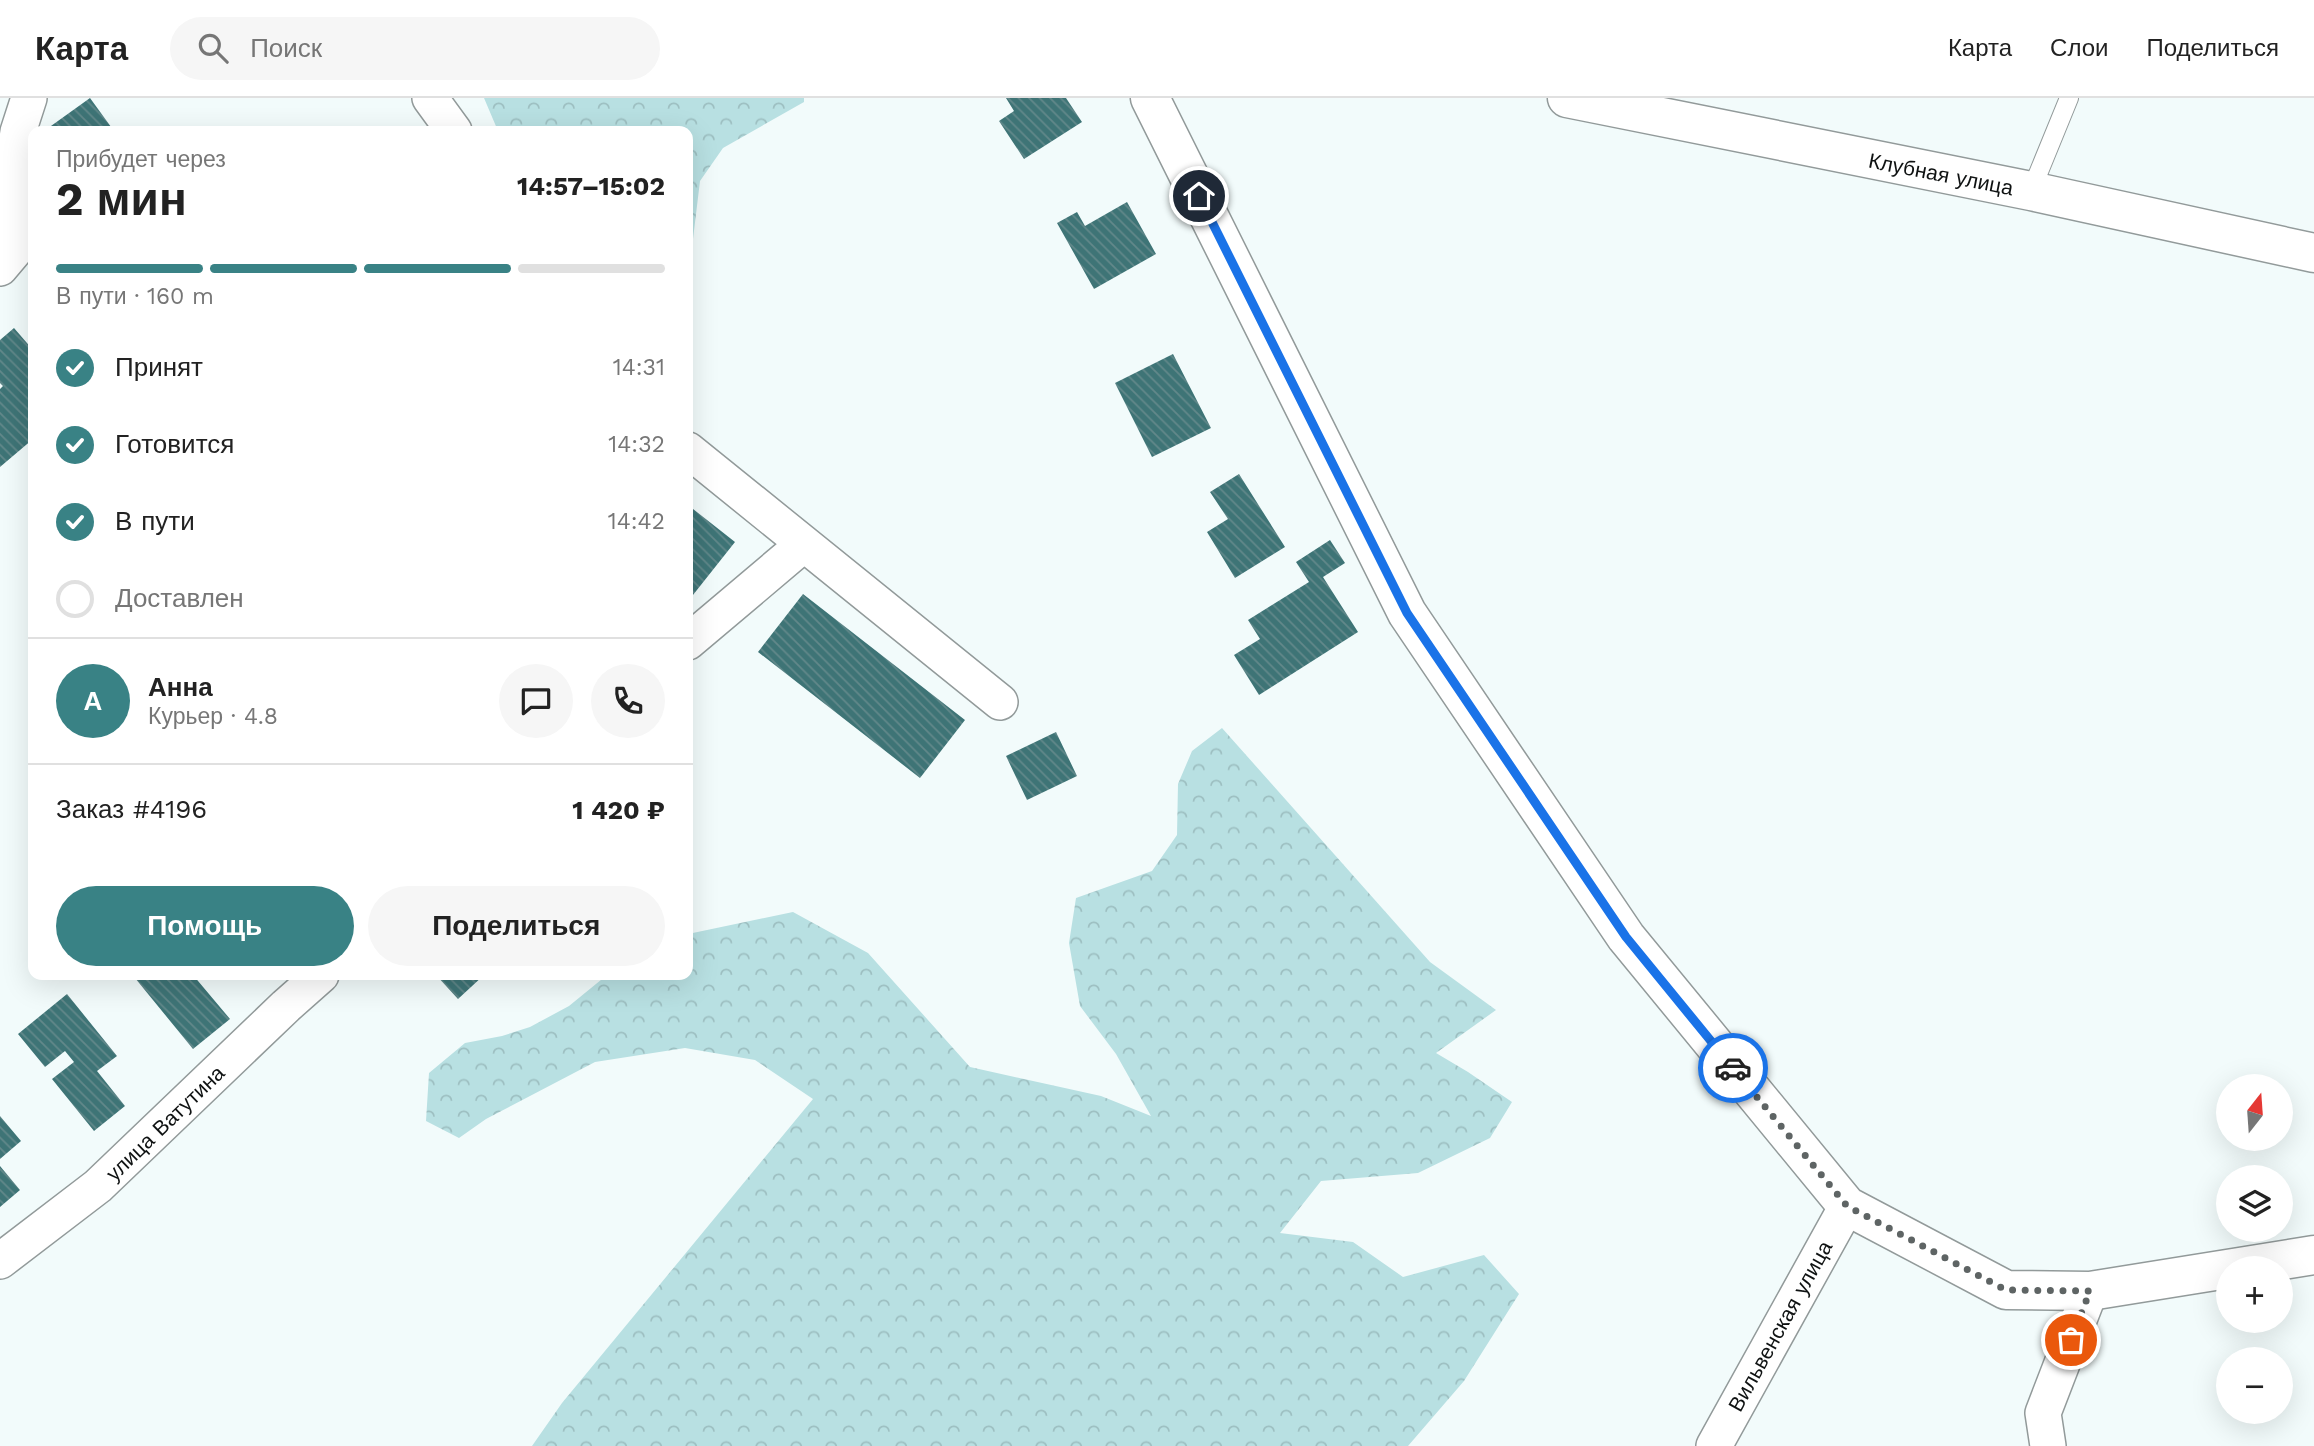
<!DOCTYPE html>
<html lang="ru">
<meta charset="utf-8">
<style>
:root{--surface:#fff;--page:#f6f6f6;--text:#222;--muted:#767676;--line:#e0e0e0;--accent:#398285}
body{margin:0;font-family:"Work Sans",sans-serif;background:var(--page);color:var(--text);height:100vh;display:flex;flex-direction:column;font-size:26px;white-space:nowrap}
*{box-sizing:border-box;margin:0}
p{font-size:23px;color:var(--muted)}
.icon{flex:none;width:38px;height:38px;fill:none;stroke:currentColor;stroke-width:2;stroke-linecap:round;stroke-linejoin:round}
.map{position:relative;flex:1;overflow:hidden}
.panel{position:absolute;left:28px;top:28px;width:665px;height:854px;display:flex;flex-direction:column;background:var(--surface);border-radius:14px;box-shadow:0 7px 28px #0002}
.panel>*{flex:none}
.needle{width:46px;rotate:17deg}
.tools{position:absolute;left:2216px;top:976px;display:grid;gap:14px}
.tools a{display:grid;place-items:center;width:77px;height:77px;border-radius:50%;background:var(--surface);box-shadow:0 7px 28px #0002;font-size:35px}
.pin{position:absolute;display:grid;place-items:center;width:60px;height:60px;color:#fff;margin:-30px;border:4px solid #fff;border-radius:50%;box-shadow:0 2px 7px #0007}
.courier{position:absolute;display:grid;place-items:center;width:70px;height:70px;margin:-35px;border:5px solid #1a73e8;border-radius:50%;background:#fff;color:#222;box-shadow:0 2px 9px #0007}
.head em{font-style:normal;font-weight:700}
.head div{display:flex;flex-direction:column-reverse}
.head{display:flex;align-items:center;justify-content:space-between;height:119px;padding:0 28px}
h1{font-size:46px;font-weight:700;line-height:52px}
.bar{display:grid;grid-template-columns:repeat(4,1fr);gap:10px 7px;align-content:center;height:84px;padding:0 28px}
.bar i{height:9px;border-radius:5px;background:var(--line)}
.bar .selected{background:var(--accent)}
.bar p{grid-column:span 4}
.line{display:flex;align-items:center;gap:18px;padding:0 28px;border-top:2px solid var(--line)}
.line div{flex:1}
.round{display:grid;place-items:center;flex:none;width:74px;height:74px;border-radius:37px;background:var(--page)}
ol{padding:0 28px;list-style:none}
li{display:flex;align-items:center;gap:21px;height:77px}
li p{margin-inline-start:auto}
li .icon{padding:7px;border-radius:50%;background:var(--accent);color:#fff;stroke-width:4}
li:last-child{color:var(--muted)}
li i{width:38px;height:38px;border:4px solid var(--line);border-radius:50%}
.action{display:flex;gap:14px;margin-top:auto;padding:14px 28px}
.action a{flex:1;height:80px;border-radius:42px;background:var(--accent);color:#fff;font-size:28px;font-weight:700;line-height:80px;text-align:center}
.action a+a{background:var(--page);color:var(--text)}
header{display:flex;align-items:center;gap:42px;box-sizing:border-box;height:98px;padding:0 35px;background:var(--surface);border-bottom:2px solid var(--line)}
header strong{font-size:33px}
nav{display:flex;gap:38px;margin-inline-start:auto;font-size:24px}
.search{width:490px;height:63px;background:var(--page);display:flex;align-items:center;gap:18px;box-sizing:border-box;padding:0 24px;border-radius:38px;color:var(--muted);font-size:26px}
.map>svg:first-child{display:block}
.forest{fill:url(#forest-crowns)}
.building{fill:url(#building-back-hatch)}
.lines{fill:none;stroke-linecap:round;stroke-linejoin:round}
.lane-casing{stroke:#929a9a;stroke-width:20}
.street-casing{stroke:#929a9a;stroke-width:38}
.secondary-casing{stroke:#929a9a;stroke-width:41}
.primary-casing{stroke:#929a9a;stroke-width:41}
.lane{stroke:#fff;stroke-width:18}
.street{stroke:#fff;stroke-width:35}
.secondary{stroke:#fff;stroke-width:38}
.primary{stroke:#fff;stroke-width:38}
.done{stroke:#5e6464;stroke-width:7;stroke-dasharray:0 12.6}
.route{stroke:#1a73e8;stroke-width:9}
.labels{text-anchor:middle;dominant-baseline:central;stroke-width:6;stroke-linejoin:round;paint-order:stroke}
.street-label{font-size:21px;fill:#0f1212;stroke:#fff}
</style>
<header>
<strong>Карта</strong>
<div class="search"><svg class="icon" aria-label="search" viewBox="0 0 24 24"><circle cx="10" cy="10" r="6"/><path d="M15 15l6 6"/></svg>Поиск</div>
<nav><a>Карта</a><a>Слои</a><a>Поделиться</a></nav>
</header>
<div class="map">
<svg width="2314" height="1348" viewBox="0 0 2314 1348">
<defs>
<pattern id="forest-crowns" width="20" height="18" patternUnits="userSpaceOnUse" patternTransform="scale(1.75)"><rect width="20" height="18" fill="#b8e0e2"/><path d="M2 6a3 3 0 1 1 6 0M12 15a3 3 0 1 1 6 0" fill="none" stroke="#9dbfc1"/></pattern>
<pattern id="building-back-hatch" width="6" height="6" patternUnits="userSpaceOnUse" patternTransform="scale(1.75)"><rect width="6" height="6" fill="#3e7476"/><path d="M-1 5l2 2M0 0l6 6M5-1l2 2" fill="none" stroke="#62888a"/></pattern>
</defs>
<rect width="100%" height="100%" fill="#f2fbfb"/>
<path class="forest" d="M 484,0 L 804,0 L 804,4 L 723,50 L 700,83 L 693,141 L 688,146 L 688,33 L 498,33 Z
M 1222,630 L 1430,864 L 1496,912 L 1436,955 L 1468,974 L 1512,1004 L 1490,1040 L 1418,1075 L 1321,1083 L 1280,1135 L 1353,1144 L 1403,1179 L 1484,1157 L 1519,1196 L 1464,1283 L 1408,1348 L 532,1348 L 562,1305 L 813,1001 L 755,962 L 685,950 L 595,964 L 486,1021 L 459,1040 L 426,1023 L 429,975 L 465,945 L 502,938 L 530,929 L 569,908 L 607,877 L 688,877 L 688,836 L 793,814 L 868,855 L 970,969 L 1101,998 L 1151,1018 L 1116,956 L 1080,908 L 1069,845 L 1076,800 L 1152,773 L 1177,737 L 1178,686 L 1192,653 Z"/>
<path class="building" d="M 90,0 L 114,33 L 44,33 Z
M 1006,0 L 1066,0 L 1082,24 L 1024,61 L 999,23 L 1014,13 Z
M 1127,104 L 1156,156 L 1094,191 L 1057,125 L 1077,114 L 1085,128 Z
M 14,230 L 33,252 L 33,341 L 0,369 L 0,291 L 3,288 L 0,285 L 0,242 Z
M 1173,256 L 1211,330 L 1152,359 L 1115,285 Z
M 1239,376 L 1285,449 L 1235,480 L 1207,434 L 1228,421 L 1210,394 Z
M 688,407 L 735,444 L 689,502 L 688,501 Z
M 1330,442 L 1345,465 L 1323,479 L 1358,534 L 1259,597 L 1234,557 L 1260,541 L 1248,522 L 1309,484 L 1296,464 Z
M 803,496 L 965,622 L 920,680 L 758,554 Z
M 1056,634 L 1077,678 L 1027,702 L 1006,658 Z
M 138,877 L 193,877 L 230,921 L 193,951 L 135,880 Z
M 436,877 L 484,877 L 458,901 Z
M 67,896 L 117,958 L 97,973 L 125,1008 L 94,1033 L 52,981 L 74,964 L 65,953 L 45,969 L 18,936 Z
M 0,1018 L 21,1043 L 0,1061 Z
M 0,1068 L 20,1092 L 0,1109 Z"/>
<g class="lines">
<g class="lane-casing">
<path id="lane" d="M 2031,93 L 2069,0"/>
</g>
<g class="street-casing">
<path id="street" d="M 430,0 L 454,33
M 0,170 L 16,151 L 12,71 L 18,34 L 29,0
M 688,352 L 1000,604
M 688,544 L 804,446
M 0,1163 L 98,1088 L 286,908 L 321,877
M 1714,1348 L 1847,1108
M 2048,1348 L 2043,1315 L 2090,1193"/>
</g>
<g class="secondary-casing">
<path id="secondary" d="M 1150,0 L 1407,515 L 1626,839 L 1847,1108 L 2006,1192 L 2090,1193 L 2314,1157"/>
</g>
<g class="primary-casing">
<path id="primary" d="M 1567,0 L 2031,93 L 2314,155"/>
</g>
<use href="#lane" class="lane"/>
<use href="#street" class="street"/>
<use href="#secondary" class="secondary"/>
<use href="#primary" class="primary"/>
</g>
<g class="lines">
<path class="done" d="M 1733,970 L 1847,1108 L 2006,1192 L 2090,1193 L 2071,1242"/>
<path class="route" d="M 1199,98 L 1407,515 L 1626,839 L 1733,970"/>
</g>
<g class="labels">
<g class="street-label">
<text transform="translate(1941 76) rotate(11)">Клубная улица</text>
<text transform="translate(165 1025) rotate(-44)">улица Ватутина</text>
<text transform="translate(1780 1228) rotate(-61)">Вильвенская улица</text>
</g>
</g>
</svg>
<div class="tools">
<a><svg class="needle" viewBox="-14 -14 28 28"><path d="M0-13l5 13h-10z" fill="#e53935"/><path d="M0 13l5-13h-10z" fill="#767676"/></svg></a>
<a><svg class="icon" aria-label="layers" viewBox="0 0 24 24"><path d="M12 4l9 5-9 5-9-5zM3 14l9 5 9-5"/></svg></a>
<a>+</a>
<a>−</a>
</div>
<div class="pin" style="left:2071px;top:1242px;background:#ea580c"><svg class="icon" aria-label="bag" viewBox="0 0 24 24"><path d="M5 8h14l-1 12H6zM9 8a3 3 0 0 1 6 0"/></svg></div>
<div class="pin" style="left:1199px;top:98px;background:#1f2937"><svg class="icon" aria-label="home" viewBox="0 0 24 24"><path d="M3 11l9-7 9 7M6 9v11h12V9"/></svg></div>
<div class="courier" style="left:1733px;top:970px"><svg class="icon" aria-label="car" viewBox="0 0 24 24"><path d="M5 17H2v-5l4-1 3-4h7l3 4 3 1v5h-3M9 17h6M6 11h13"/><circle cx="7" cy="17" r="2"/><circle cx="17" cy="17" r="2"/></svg></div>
<section class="panel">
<div class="head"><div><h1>2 мин</h1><p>Прибудет через</p></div><em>14:57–15:02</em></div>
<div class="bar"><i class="selected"></i><i class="selected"></i><i class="selected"></i><i></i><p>В пути · 160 m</p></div>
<ol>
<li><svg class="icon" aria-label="check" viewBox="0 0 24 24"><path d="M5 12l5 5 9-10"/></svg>Принят<p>14:31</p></li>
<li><svg class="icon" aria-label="check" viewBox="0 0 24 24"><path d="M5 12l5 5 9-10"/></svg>Готовится<p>14:32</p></li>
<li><svg class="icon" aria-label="check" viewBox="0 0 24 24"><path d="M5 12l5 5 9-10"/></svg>В пути<p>14:42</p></li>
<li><i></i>Доставлен</li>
</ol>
<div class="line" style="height:126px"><b class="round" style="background:var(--accent);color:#fff">А</b><div><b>Анна</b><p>Курьер · 4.8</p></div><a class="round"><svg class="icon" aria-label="chat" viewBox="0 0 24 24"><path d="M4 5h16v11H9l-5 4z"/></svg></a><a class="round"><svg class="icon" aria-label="phone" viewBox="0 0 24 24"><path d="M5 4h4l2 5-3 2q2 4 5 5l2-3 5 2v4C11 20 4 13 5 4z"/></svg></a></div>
<div class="line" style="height:91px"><div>Заказ #4196</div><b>1 420 ₽</b></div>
<div class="action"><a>Помощь</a><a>Поделиться</a></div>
</section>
</div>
